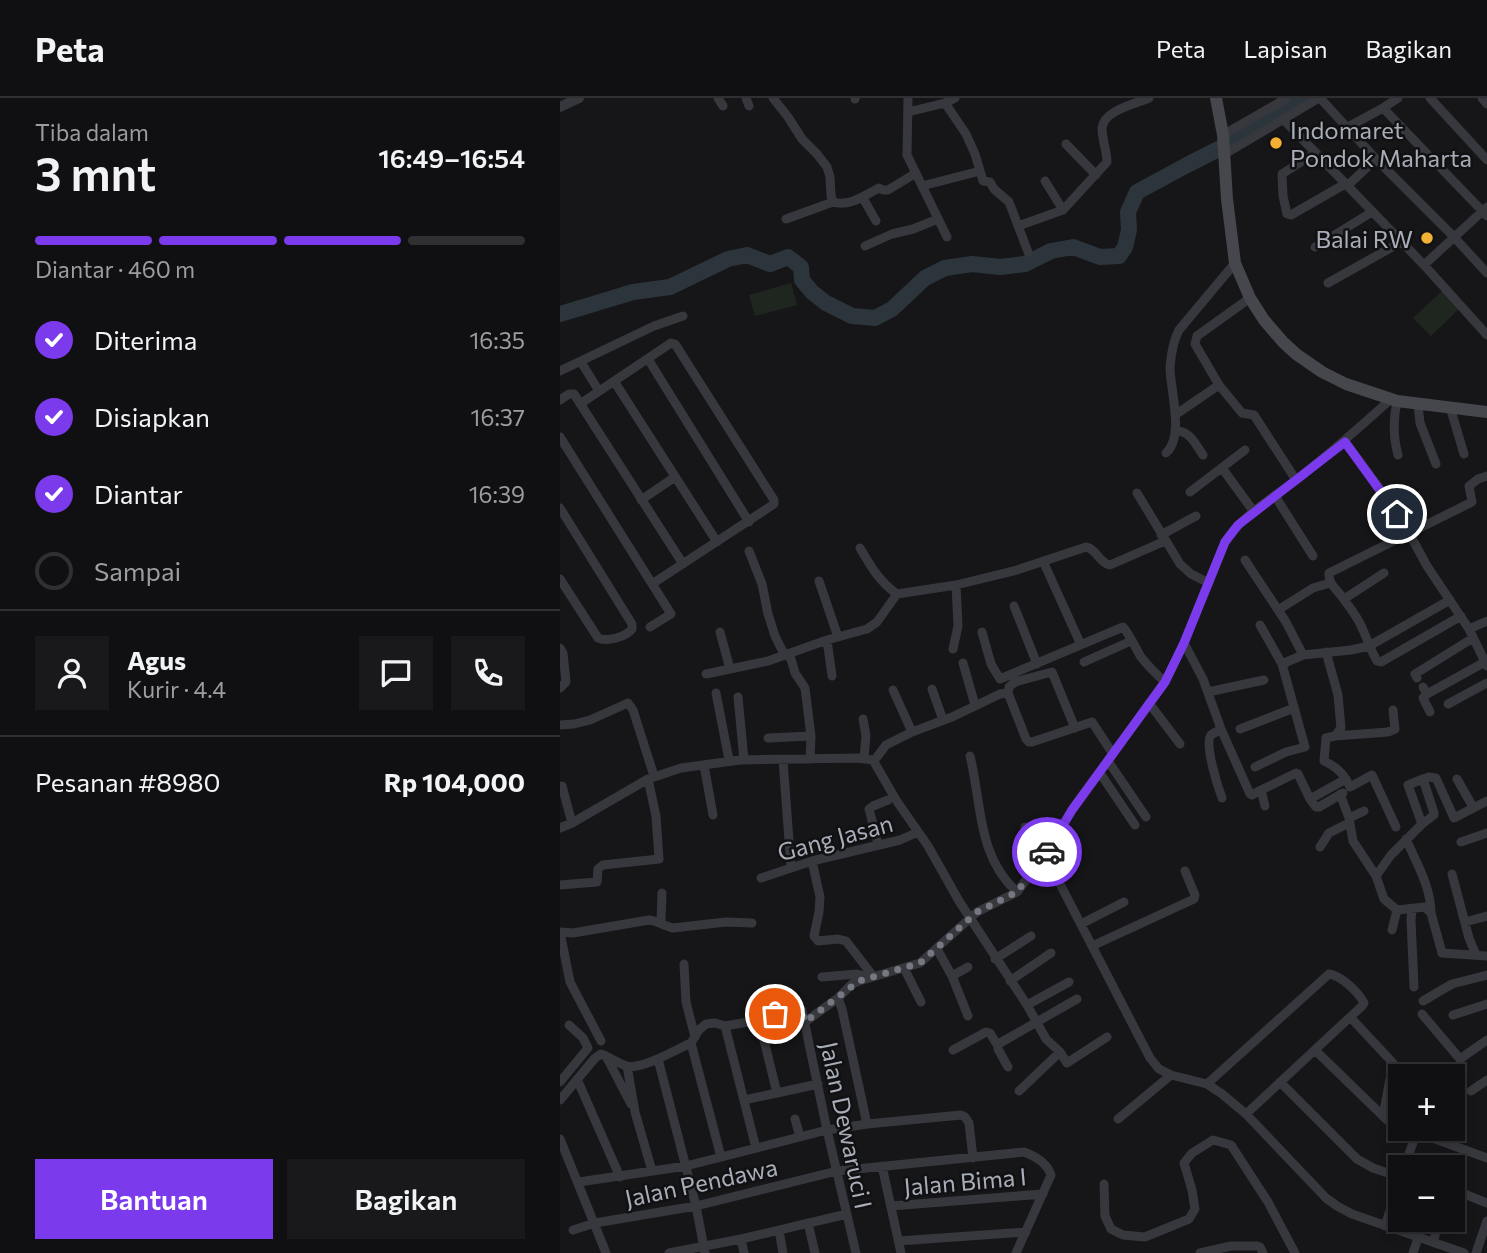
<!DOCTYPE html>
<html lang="id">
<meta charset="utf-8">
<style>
:root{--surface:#101012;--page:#19191b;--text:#f1f3f6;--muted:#9c9d9f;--line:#303032;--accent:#7c3aed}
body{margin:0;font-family:Commissioner,sans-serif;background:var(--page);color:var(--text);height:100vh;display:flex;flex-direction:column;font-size:26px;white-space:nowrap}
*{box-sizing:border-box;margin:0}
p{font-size:23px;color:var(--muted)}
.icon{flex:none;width:38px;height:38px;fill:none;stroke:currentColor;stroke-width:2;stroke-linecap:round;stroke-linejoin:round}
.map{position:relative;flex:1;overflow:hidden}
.panel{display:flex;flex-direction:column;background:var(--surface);width:560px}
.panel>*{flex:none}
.controls{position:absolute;left:828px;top:966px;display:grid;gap:14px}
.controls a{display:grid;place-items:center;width:77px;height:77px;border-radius:0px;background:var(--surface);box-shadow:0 4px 10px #0003,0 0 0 2px var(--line);font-size:35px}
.pin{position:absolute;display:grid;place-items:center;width:60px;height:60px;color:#fff;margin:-30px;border:4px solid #fff;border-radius:50%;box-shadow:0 2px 7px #0007}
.courier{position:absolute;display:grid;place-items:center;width:70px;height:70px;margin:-35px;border:5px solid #7c3aed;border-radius:50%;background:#fff;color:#222;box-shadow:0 2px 9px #0007}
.head em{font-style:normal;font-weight:600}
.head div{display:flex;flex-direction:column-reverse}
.head{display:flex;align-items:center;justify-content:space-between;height:119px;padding:0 35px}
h1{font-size:46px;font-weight:600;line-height:52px}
.bar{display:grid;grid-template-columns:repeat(4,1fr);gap:10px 7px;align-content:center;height:84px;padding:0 35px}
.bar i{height:9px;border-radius:5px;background:var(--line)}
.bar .on{background:var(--accent)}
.bar p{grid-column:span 4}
.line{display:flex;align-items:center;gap:18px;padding:0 35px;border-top:2px solid var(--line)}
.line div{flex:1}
.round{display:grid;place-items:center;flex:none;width:74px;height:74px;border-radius:0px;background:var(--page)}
ol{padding:0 35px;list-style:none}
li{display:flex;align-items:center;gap:21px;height:77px}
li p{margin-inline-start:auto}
li .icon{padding:7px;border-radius:50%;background:var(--accent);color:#fff;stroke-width:4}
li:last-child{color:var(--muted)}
li i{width:38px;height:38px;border:4px solid var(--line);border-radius:50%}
.primary-button{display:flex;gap:14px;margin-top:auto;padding:14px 35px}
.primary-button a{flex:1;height:80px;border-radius:0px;background:var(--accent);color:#fff;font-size:28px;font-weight:600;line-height:80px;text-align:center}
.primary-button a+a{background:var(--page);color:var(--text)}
header{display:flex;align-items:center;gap:42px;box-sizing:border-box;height:98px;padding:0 35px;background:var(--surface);border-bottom:2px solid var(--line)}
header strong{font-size:33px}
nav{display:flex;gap:38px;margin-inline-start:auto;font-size:24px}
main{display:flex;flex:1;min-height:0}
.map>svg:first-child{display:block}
.green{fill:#1e261f}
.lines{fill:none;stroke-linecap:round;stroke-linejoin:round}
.river{stroke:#2c353c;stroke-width:16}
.minor{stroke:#37383d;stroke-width:9}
.tertiary{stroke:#37383d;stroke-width:10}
.secondary{stroke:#45474d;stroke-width:12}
.done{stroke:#757880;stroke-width:7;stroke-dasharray:0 12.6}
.route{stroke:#7c3aed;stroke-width:9}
.poi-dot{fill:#f2b134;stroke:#111113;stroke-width:2.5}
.labels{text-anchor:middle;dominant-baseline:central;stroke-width:5;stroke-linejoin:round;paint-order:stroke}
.poi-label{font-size:24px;fill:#a8adb8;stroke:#111113;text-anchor:start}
.street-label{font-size:24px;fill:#a8adb8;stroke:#111113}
</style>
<header>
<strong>Peta</strong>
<nav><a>Peta</a><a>Lapisan</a><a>Bagikan</a></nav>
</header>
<main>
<section class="panel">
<div class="head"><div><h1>3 mnt</h1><p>Tiba dalam</p></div><em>16:49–16:54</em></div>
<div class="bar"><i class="on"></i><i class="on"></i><i class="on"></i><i></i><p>Diantar · 460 m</p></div>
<ol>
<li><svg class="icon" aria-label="check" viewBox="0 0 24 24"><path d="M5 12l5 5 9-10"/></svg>Diterima<p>16:35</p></li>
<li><svg class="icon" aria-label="check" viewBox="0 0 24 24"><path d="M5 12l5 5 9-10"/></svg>Disiapkan<p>16:37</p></li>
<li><svg class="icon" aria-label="check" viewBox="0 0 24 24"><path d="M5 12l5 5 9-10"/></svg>Diantar<p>16:39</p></li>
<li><i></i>Sampai</li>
</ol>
<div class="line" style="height:126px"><a class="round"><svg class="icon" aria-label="person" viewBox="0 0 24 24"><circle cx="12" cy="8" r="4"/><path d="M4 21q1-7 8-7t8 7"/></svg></a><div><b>Agus</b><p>Kurir · 4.4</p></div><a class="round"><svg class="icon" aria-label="chat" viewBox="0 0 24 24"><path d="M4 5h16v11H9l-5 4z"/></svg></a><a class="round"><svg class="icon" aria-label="phone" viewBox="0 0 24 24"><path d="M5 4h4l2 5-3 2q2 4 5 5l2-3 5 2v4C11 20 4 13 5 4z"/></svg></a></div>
<div class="line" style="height:91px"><div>Pesanan #8980</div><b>Rp 104,000</b></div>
<div class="primary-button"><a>Bantuan</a><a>Bagikan</a></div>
</section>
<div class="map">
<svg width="927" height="1155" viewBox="0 0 927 1155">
<rect width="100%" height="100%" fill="#161618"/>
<path class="green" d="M 231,185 L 237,207 L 195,218 L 189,197 Z
M 883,192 L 900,210 L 871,238 L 853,220 Z"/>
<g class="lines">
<path class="river" d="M 0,216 L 73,194 L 110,189 L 168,161 L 187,157 L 210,166 L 228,159 L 241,169 L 242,182 L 252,194 L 266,205 L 292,218 L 315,220 L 332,211 L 365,180 L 385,170 L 412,166 L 440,169 L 465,166 L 491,153 L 513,149 L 540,159 L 559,158 L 565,149 L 569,132 L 568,114 L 577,94 L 627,67 L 684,38 L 748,0"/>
<path class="minor" d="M 158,0 L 163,8
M 186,0 L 189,8
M 213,0 L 228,19 L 242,41 L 257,56 L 267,69 L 270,79 L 271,97 L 273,104
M 295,0 L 295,1
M 348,0 L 347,57 L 387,139
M 760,0 L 816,61 L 894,139 L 927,175
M 870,0 L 927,62
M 922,0 L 927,6
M 385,5 L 406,36 L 415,56 L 423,83 L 430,84 L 434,91 L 449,104 L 468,154
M 823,10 L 927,118
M 348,14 L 385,5 L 395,0
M 723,21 L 864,167 L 927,237
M 788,29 L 823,10 L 838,0
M 663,37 L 727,0
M 506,46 L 536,77
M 755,55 L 722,76 L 723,98 L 727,116 L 731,117 L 785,86
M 665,56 L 759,0
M 485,83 L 503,112
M 362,88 L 420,73
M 787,88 L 816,61
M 303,100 L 316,123
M 226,121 L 273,104 C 290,109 305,97 319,90 L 323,92 L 328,92 L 356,75
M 458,128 L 503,112 L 547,64 C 547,53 542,42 542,30 C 544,12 575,6 589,0
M 305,148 L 332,136 L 353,131 L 378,121
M 755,149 L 812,114
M 864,167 L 927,109
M 768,185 L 841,144
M 690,200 L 637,238 L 635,246 L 659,287 L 682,315 L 694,317 L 736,382
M 88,261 L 189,424
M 21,264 L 39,293
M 0,273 L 94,228 L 123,218
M 54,283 L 157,444
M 0,302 L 9,296 L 14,296 L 123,466
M 837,303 C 833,322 833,339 838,357
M 20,306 L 111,245 L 115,246 L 214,402 L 214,406 L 92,486
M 858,307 L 860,325 L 876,366
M 890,309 L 904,356
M 615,317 L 659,287
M 615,333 C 630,332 635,346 643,357
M 0,339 L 111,516 L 90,529
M 785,344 L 825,398 L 849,435 L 867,468 L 909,531 L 927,568
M 606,355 C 625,338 610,292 610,269 C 611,257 613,243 619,232 L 675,165
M 662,370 L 694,414
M 630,394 L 685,352
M 577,395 L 620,466 L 631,476 L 649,485
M 715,398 L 753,458
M 81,402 L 115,379
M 0,410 L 72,526 L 72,531 C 66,539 47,544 38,540 L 0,481
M 601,437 L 636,418
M 300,450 C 311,469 319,483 337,496
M 189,453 L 202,486 L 208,516 L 215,538 L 223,554 L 231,561 L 235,575 L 245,590 L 251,638 L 250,661
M 685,462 L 726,524 L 743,557
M 483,463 L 521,547
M 259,483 L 278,539
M 784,501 L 824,475
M 454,508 L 477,566
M 718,512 L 753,490 L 770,485
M 901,518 L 821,564 L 817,563 C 811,553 808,543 803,532 C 799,522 792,512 785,503 C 779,493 768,487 769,475 L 912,404 L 909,388 L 918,381 L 927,378
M 909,531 L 927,523
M 160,534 L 170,571
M 422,534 L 431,566 L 440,581 L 563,529 C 570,537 575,549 581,559 C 588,568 596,576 605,584
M 267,542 L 272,578
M 624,545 L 643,581 L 661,631 L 690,696 L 692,697 L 701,692 L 705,708
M 0,550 L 3,555 L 6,584 L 0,590
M 393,551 L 398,528 L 396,487
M 766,554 L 778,597 L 781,630 L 775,638 L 766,640 L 764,663 C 777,669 784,676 790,689 L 812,677 L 836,729
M 524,564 L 571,543
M 403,565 L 415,607
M 722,566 L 743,557 L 791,552 L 809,548 L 890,502
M 146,576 L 208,563 L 267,542 L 307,531 L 317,524 L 337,496 L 396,487 L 457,472 L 526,449 C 537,451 539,465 550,467 L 605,443
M 857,580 L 855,576 L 913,540
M 863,589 L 867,596 L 863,600 L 870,614
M 372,591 L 383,622
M 333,592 L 352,634
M 648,594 L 704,582
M 156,595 L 169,662
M 867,596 L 925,564
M 178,599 L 184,662
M 589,605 L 620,646
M 888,606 L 927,585
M 303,621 L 306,638 L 304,660
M 0,627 L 14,626 L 30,622 L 68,605 L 73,612 L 94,678
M 515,630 L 492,574 L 455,584 L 449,589 L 448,595 L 466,641 L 469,644 L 472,644 L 532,624 L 553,656
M 661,631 C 660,632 652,636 651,637 C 644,646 658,689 662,700
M 680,631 L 734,610
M 775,638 L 828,634 L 835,631 L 833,612
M 208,640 L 251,638
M 410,658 C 422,706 417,758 457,794
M 317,659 L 326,647 L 352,634 L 392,619 L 440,596 L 448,595
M 223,662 L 231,769
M 548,663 L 586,719
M 144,667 L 153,717
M 695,669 L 726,654 L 745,649 L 722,566 L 700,527
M 540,675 L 575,727
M 863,681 L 869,679 L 876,680 L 894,720 L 927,703
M 897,681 L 913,709
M 2,688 L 12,725
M 701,692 L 736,675 L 738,676 L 750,701 L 756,709 L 759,709 L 783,695
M 780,696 L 789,720 L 793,743 L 816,778 L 824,801 L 837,812 L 865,809 L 871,815 L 882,855 L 927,858
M 750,701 L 786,681
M 789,720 L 804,713
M 465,729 L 488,752
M 0,730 L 12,725 L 88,681 L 121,670 L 180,662 L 297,660 L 313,662 L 336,702 L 368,748 L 399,803 L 467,907 L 486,941 L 500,954 L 507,965 L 547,939
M 846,741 C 856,764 871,789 871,815
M 901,744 L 927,735
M 318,746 L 309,711 L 313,708 L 328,702
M 760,749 L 769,735 L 789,725
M 485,757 L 590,960 L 599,971 L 611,977 L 647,986 L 662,996 L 686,1016 L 766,1100 L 777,1108 L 792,1116 L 904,1155
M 252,763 L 260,799 L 259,814 L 254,838 L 258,843 L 278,841 L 286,843 L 313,878
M 892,776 L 909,840 L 916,857
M 816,778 L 831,757 L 862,726 L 848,687 L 863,681 L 874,715 L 874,717 L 862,726
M 201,780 L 252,763 L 340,742 L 358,734
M 0,787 L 37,784 L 38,771 L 43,767 L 99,761 L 96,718 L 88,681
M 852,811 L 851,822 L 854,889
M 101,824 L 102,795
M 905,824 L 927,818
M 521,826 L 564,804
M 832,832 L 837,812
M 0,834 L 13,835 L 89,822 C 98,823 104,828 113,830 L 166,824 L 192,825
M 0,834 L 10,884 L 41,943
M 532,848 L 634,801 L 635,797 L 625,773
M 377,851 L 392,878 L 408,918
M 435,861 L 471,838
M 124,866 L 126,904 L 135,939
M 344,870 L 361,904
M 392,878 L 408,869
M 262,879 L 297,876 L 308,879
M 450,883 L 491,855
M 278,900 L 282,911 L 307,1026
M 863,903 L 892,886 L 927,877
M 467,907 L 509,884
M 862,916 L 900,961 L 927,942
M 893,917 L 927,906
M 791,920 L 833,965 L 823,1018
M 245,924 L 278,900 L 292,886 L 299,883 L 360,865 L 417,814 L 457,794 L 485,757 L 512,712 L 605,584 L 624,545 L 665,444 C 682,417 714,399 739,380 C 770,355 800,329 830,302
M 165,928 L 196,1050
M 131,945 L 139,932 L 146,926 L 155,925 L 165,928 L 199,922 L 236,907 L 242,912 L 267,1032 L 296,1155
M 131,945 L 161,1059
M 438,946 L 438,951 L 448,969
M 393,952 L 426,934 L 430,935 L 436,945 L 440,945 L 517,901
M 756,953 L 827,1022 L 840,1027
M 46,958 L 71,1006
M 98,961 L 136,1108 L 145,1155
M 67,968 L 75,1014 L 92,1073
M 17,981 L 60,1079
M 0,984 L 28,950 L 23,940 L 9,927
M 720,984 L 797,1061 L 813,1070 L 840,1079
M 647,986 L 769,876 C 782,878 798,894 804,905 L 802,908 L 686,1016
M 459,993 L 500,954
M 911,993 L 927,982
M 217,995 L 258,986
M 0,1002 L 35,960 L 41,956 C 48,958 61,967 67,968 C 82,972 117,951 131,945
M 184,1002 L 217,995 L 199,922
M 235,1021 L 240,1039
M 558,1021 L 611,977
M 848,1031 L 927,1060
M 0,1041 L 46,1155
M 322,1068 L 341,1155
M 844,1069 L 857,1034
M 19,1084 L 126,1068 L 267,1032 L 307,1026 L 401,1017 L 405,1019 L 409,1025 L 413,1060
M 544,1086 L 545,1118 L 551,1131 L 563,1137 L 585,1139 L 629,1121 L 635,1111 L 632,1092 L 624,1065 L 632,1055 L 653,1042 L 671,1047 L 708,1104 L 735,1155
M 892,1086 L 904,1052
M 892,1091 L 927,1105
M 331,1108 L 483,1096
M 248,1125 L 255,1155
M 825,1128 L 840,1081
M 13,1132 L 35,1125 L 136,1108 L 277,1073 L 464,1054 C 475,1058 487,1065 491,1077 L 456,1155
M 219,1132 L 223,1155
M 181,1141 L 184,1155
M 339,1143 L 466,1134
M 873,1144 L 880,1122
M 109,1155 L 181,1141 L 287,1116
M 640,1155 L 671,1148 L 697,1148 L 700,1149 L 703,1155
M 853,1155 L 858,1140
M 916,1155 L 927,1123"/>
<path class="tertiary" d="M 0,9 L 19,0"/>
<path class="secondary" d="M 656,0 L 663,37 L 667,101 L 675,165 L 690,200 L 704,222 L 723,244 L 736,256 L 762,274 L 786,286 L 837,303 L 927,314"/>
</g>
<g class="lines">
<path class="done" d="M 215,916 L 236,907 L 242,912 L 245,924 L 299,883 L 360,865 L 417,814 L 457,794 L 487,754"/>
<path class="route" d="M 487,754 L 512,712 L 605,584 L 624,545 L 665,444 L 678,427 L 785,344 L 837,416"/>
</g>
<g class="poi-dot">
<circle cx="716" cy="45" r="7"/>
<circle cx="867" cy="140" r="7"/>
</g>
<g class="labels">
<g class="poi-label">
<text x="730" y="31">Indomaret<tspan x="730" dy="28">Pondok Maharta</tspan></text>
<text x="853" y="140" text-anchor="end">Balai RW</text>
</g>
<g class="street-label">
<text transform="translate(275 739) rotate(-15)">Gang Jasan</text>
<text transform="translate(287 1027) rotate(78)">Jalan Dewaruci I</text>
<text transform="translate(405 1083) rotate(-5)">Jalan Bima I</text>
<text transform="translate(141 1084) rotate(-12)">Jalan Pendawa</text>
</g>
</g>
</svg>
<div class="controls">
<a>+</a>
<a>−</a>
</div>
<div class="pin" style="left:215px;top:916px;background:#ea580c"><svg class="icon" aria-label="bag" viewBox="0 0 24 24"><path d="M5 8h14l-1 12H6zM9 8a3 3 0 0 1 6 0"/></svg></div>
<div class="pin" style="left:837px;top:416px;background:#1f2937"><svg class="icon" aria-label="home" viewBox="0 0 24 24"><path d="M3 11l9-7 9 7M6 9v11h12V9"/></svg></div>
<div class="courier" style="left:487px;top:754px"><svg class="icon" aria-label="car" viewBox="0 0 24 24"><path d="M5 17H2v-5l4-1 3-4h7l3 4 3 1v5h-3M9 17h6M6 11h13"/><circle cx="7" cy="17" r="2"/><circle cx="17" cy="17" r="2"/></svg></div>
</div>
</main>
